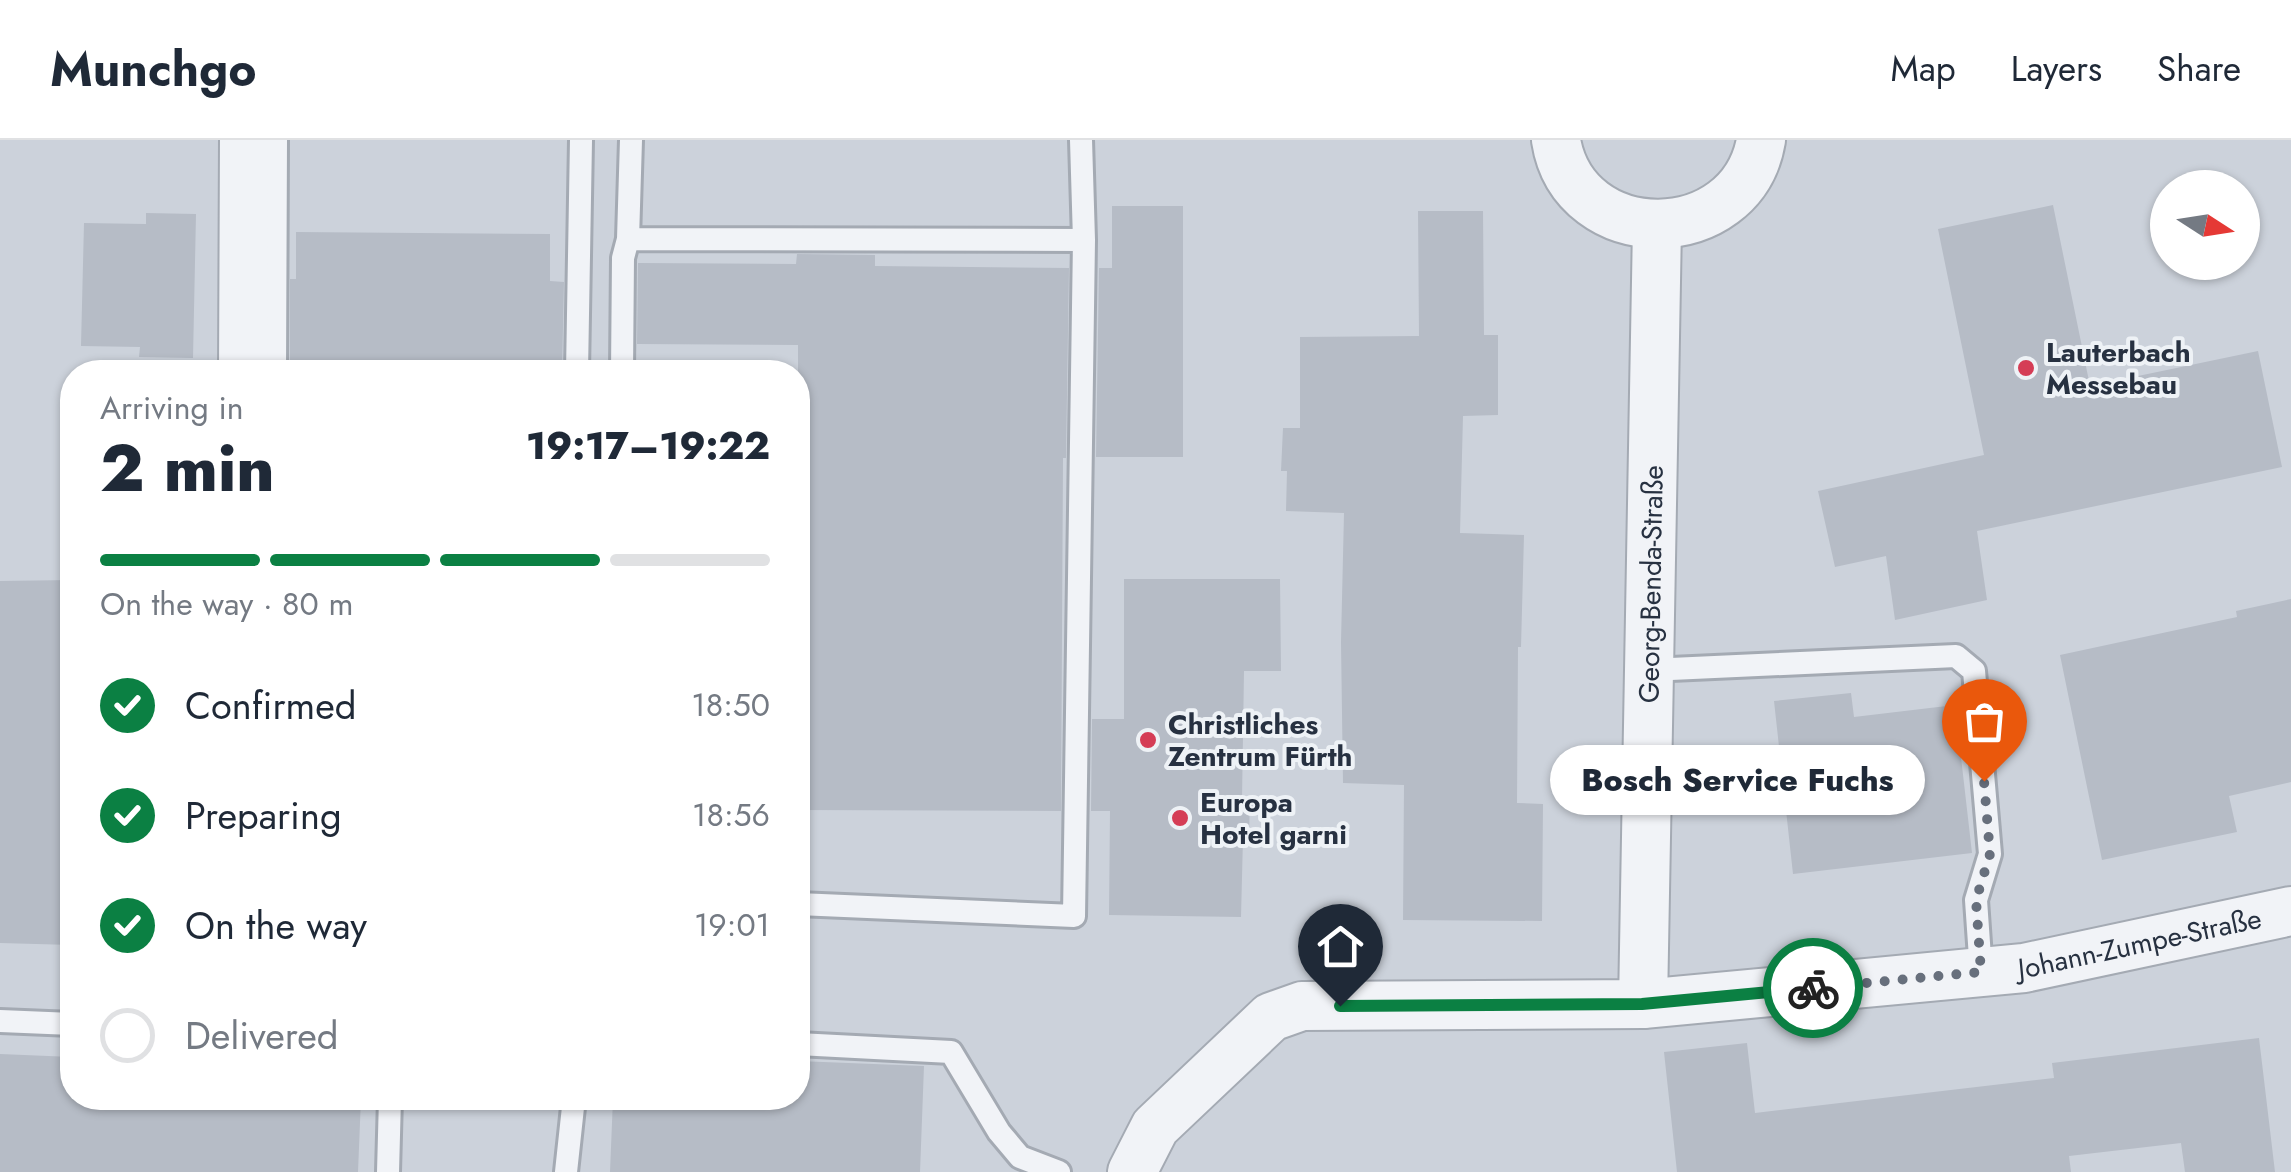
<!DOCTYPE html>
<meta charset="utf-8">
<style>
:root{--surface:#fff;--page:#f6f6f7;--text:#1f2937;--muted:#747a83;--line:#e0e1e3;--accent:#0b8043}
body{margin:0;font-family:Jost,sans-serif;background:var(--page);color:var(--text);height:100vh;display:flex;flex-direction:column;font-size:38px;white-space:nowrap}
*{box-sizing:border-box;margin:0}
p{font-size:32px;color:var(--muted)}
.icon{flex:none;width:55px;height:55px;fill:none;stroke:currentColor;stroke-width:2;stroke-linecap:round;stroke-linejoin:round}
.map{position:relative;flex:1;overflow:hidden}
.drawer{position:absolute;left:60px;top:220px;width:750px;height:750px;display:flex;flex-direction:column;background:var(--surface);border-radius:40px;box-shadow:0 2px 8px #0004}
.drawer>*{flex:none}
.needle{width:65px;rotate:102deg}
.tools{position:absolute;left:2150px;top:30px;display:grid;gap:20px}
.tools a{display:grid;place-items:center;width:110px;height:110px;border-radius:50%;background:var(--surface);box-shadow:0 2px 8px #0004;font-size:50px}
.pin{position:absolute;display:grid;place-items:center;width:85px;height:85px;color:#fff;margin:-102px -42px;border-radius:50% 50% 50% 0;rotate:-45deg;box-shadow:0 0 10px #0007}
.pin .icon{rotate:45deg}
.courier{position:absolute;display:grid;place-items:center;width:100px;height:100px;margin:-50px;border:8px solid #0b8043;border-radius:50%;background:#fff;color:#222;box-shadow:0 2px 12px #0007}
.bubble{position:absolute;height:70px;border-radius:35px;background:var(--surface);box-shadow:0 2px 8px #0004;font-size:32px;font-weight:800;line-height:70px;text-align:center}
.headline em{font-style:normal;font-weight:800}
.headline div{display:flex;flex-direction:column-reverse}
.headline{display:flex;align-items:center;justify-content:space-between;height:170px;padding:0 40px}
h1{font-size:65px;font-weight:800;line-height:75px}
.bar{display:grid;grid-template-columns:repeat(4,1fr);gap:15px 10px;align-content:center;height:120px;padding:0 40px}
.bar i{height:12px;border-radius:8px;background:var(--line)}
.bar .on{background:var(--accent)}
.bar p{grid-column:span 4}
ol{padding:0 40px;list-style:none}
li{display:flex;align-items:center;gap:30px;height:110px}
li p{margin-inline-start:auto}
li .icon{padding:10px;border-radius:50%;background:var(--accent);color:#fff;stroke-width:4}
li:last-child{color:var(--muted)}
li i{width:55px;height:55px;border:5px solid var(--line);border-radius:50%}
header{display:flex;align-items:center;gap:60px;box-sizing:border-box;height:140px;padding:0 50px;background:var(--surface);border-bottom:2px solid var(--line)}
header strong{font-size:48px}
nav{display:flex;gap:55px;margin-inline-start:auto;font-size:35px}
.map>svg:first-child{display:block}
.built{fill:#ccd2db;fill-rule:evenodd}
.building{fill:#b6bcc6}
.lines{fill:none;stroke-linecap:round;stroke-linejoin:round}
.service-casing{stroke:#a4aab3;stroke-width:28}
.minor-casing{stroke:#a4aab3;stroke-width:52}
.service{stroke:#f1f3f7;stroke-width:22}
.minor{stroke:#f1f3f7;stroke-width:48}
.done{stroke:#676f7c;stroke-width:10;stroke-dasharray:0 18}
.route{stroke:#0b8043;stroke-width:12}
.poi-dot{fill:#d53d56;stroke:#eef2f6;stroke-width:4}
.labels{text-anchor:middle;dominant-baseline:central;stroke-width:8;stroke-linejoin:round;paint-order:stroke}
.poi-label{font-size:28px;font-weight:bold;fill:#273141;stroke:#eef2f6;text-anchor:start}
.street-label{font-size:28px;fill:#273141;stroke:#eef2f6}
</style>
<header>
<strong>Munchgo</strong>
<nav><a>Map</a><a>Layers</a><a>Share</a></nav>
</header>
<div class="map">
<svg width="2291" height="1032" viewBox="0 0 2291 1032">
<rect width="100%" height="100%" fill="#dfe3e9"/>
<path class="built" d="M 0,0 L 2291,0 L 2291,1032 L 0,1032 ZM 2168,48 L 2242,48 L 2242,122 L 2168,122 ZM 72,232 L 798,232 L 798,958 L 72,958 Z"/>
<path class="building" d="M 2053,65 L 2090,246 L 2258,211 L 2282,327 L 1977,391 L 1987,460 L 1895,480 L 1886,416 L 1835,427 L 1818,351 L 1984,315 L 1938,89 Z
M 1112,66 L 1183,66 L 1183,317 L 1096,317 L 1099,128 L 1112,128 Z
M 1418,71 L 1483,71 L 1484,195 L 1498,195 L 1498,275 L 1463,276 L 1460,393 L 1524,395 L 1521,507 L 1518,507 L 1517,663 L 1543,664 L 1542,781 L 1403,780 L 1404,645 L 1343,643 L 1341,502 L 1344,373 L 1286,371 L 1287,331 L 1281,331 L 1283,288 L 1300,288 L 1300,197 L 1419,196 Z
M 146,73 L 196,74 L 193,218 L 139,217 L 140,207 L 81,206 L 84,83 L 146,84 Z
M 296,92 L 550,94 L 550,141 L 564,142 L 562,232 L 290,232 L 290,139 L 296,139 Z
M 797,114 L 875,115 L 875,126 L 1069,128 L 1066,318 L 1063,318 L 1061,671 L 798,670 L 798,205 L 637,204 L 638,123 L 796,124 Z
M 1124,439 L 1280,439 L 1281,531 L 1244,531 L 1242,659 L 1250,659 L 1249,696 L 1243,697 L 1241,777 L 1109,775 L 1110,671 L 1091,671 L 1092,579 L 1124,579 Z
M 72,440 L 72,805 L 0,803 L 0,441 Z
M 2291,459 L 2291,642 L 2229,656 L 2237,692 L 2102,720 L 2060,515 L 2237,477 L 2236,471 Z
M 1851,553 L 1854,577 L 1955,565 L 1972,713 L 1793,734 L 1774,561 Z
M 2259,898 L 2275,1032 L 2185,1032 L 2181,1003 L 2069,1016 L 2071,1032 L 1677,1032 L 1664,912 L 1747,903 L 1755,973 L 2054,938 L 2052,923 Z
M 0,914 L 72,917 L 72,958 L 361,958 L 358,1032 L 0,1032 Z
M 798,921 L 924,926 L 920,1032 L 610,1032 L 613,958 L 798,958 Z"/>
<g class="lines">
<g class="service-casing">
<path id="service" d="M 631,0 L 628,99 L 1084,100 L 1081,0
M 275,232 L 276,0
M 577,232 L 581,0
M 622,232 L 623,118 L 628,99
M 1649,530 L 1956,516 L 1974,531 L 1990,714 L 1976,760 L 1981,832
M 798,764 L 1074,776 L 1084,100
M 0,881 L 72,884
M 798,904 L 951,912 L 999,992 L 1020,1017 L 1059,1032
M 388,1032 L 390,958
M 566,1032 L 574,958"/>
</g>
<g class="minor-casing">
<g id="minor">
<path d="M 1556,0 C 1574,112 1742,111 1761,0"/>
<path d="M 243,232 L 244,0"/>
<path id="s1" d="M 1643,864 L 1657,86"/>
<path id="s2" d="M 1132,1032 L 1155,987 L 1271,877 L 1302,866 L 1643,864 L 2024,828 L 2291,771"/>
</g>
</g>
<use href="#service" class="service"/>
<use href="#minor" class="minor"/>
</g>
<g class="lines">
<path class="done" d="M 1813,848 L 1981,832 L 1976,760 L 1990,714 L 1984,641"/>
<path class="route" d="M 1340,866 L 1642,864 L 1813,848"/>
</g>
<g class="poi-dot">
<circle cx="2026" cy="228" r="10"/>
<circle cx="1148" cy="600" r="10"/>
<circle cx="1180" cy="678" r="10"/>
</g>
<g class="labels">
<g class="poi-label">
<text x="2046" y="212">Lauterbach<tspan x="2046" dy="32">Messebau</tspan></text>
<text x="1168" y="584">Christliches<tspan x="1168" dy="32">Zentrum Fürth</tspan></text>
<text x="1200" y="662">Europa<tspan x="1200" dy="32">Hotel garni</tspan></text>
</g>
<g class="street-label">
<text stroke="none"><textPath href="#s1" startOffset="420">Georg-Benda-Straße</textPath></text>
<text stroke="none"><textPath href="#s2" startOffset="1085">Johann-Zumpe-Straße</textPath></text>
</g>
</g>
</svg>
<div class="tools">
<a><svg class="needle" viewBox="-14 -14 28 28"><path d="M0-13l5 13h-10z" fill="#e53935"/><path d="M0 13l5-13h-10z" fill="#747a83"/></svg></a>
</div>
<div class="pin" style="left:1984px;top:641px;background:#ea580c"><svg class="icon" aria-label="bag" viewBox="0 0 24 24"><path d="M5 8h14l-1 12H6zM9 8a3 3 0 0 1 6 0"/></svg></div>
<div class="pin" style="left:1340px;top:866px;background:#1f2937"><svg class="icon" aria-label="home" viewBox="0 0 24 24"><path d="M3 11l9-7 9 7M6 9v11h12V9"/></svg></div>
<div class="courier" style="left:1813px;top:848px"><svg class="icon" aria-label="bike" viewBox="0 0 24 24"><circle cx="6" cy="16" r="4"/><circle cx="18" cy="16" r="4"/><path d="M6 16l4-8h5l3 8M10 8l3 8H6M13 5h3"/></svg></div>
<div class="bubble" style="left:1550px;top:605px;width:375px">Bosch Service Fuchs</div>
<section class="drawer">
<div class="headline"><div><h1>2 min</h1><p>Arriving in</p></div><em>19:17–19:22</em></div>
<div class="bar"><i class="on"></i><i class="on"></i><i class="on"></i><i></i><p>On the way · 80 m</p></div>
<ol>
<li><svg class="icon" aria-label="check" viewBox="0 0 24 24"><path d="M5 12l5 5 9-10"/></svg>Confirmed<p>18:50</p></li>
<li><svg class="icon" aria-label="check" viewBox="0 0 24 24"><path d="M5 12l5 5 9-10"/></svg>Preparing<p>18:56</p></li>
<li><svg class="icon" aria-label="check" viewBox="0 0 24 24"><path d="M5 12l5 5 9-10"/></svg>On the way<p>19:01</p></li>
<li><i></i>Delivered</li>
</ol>
</section>
</div>
